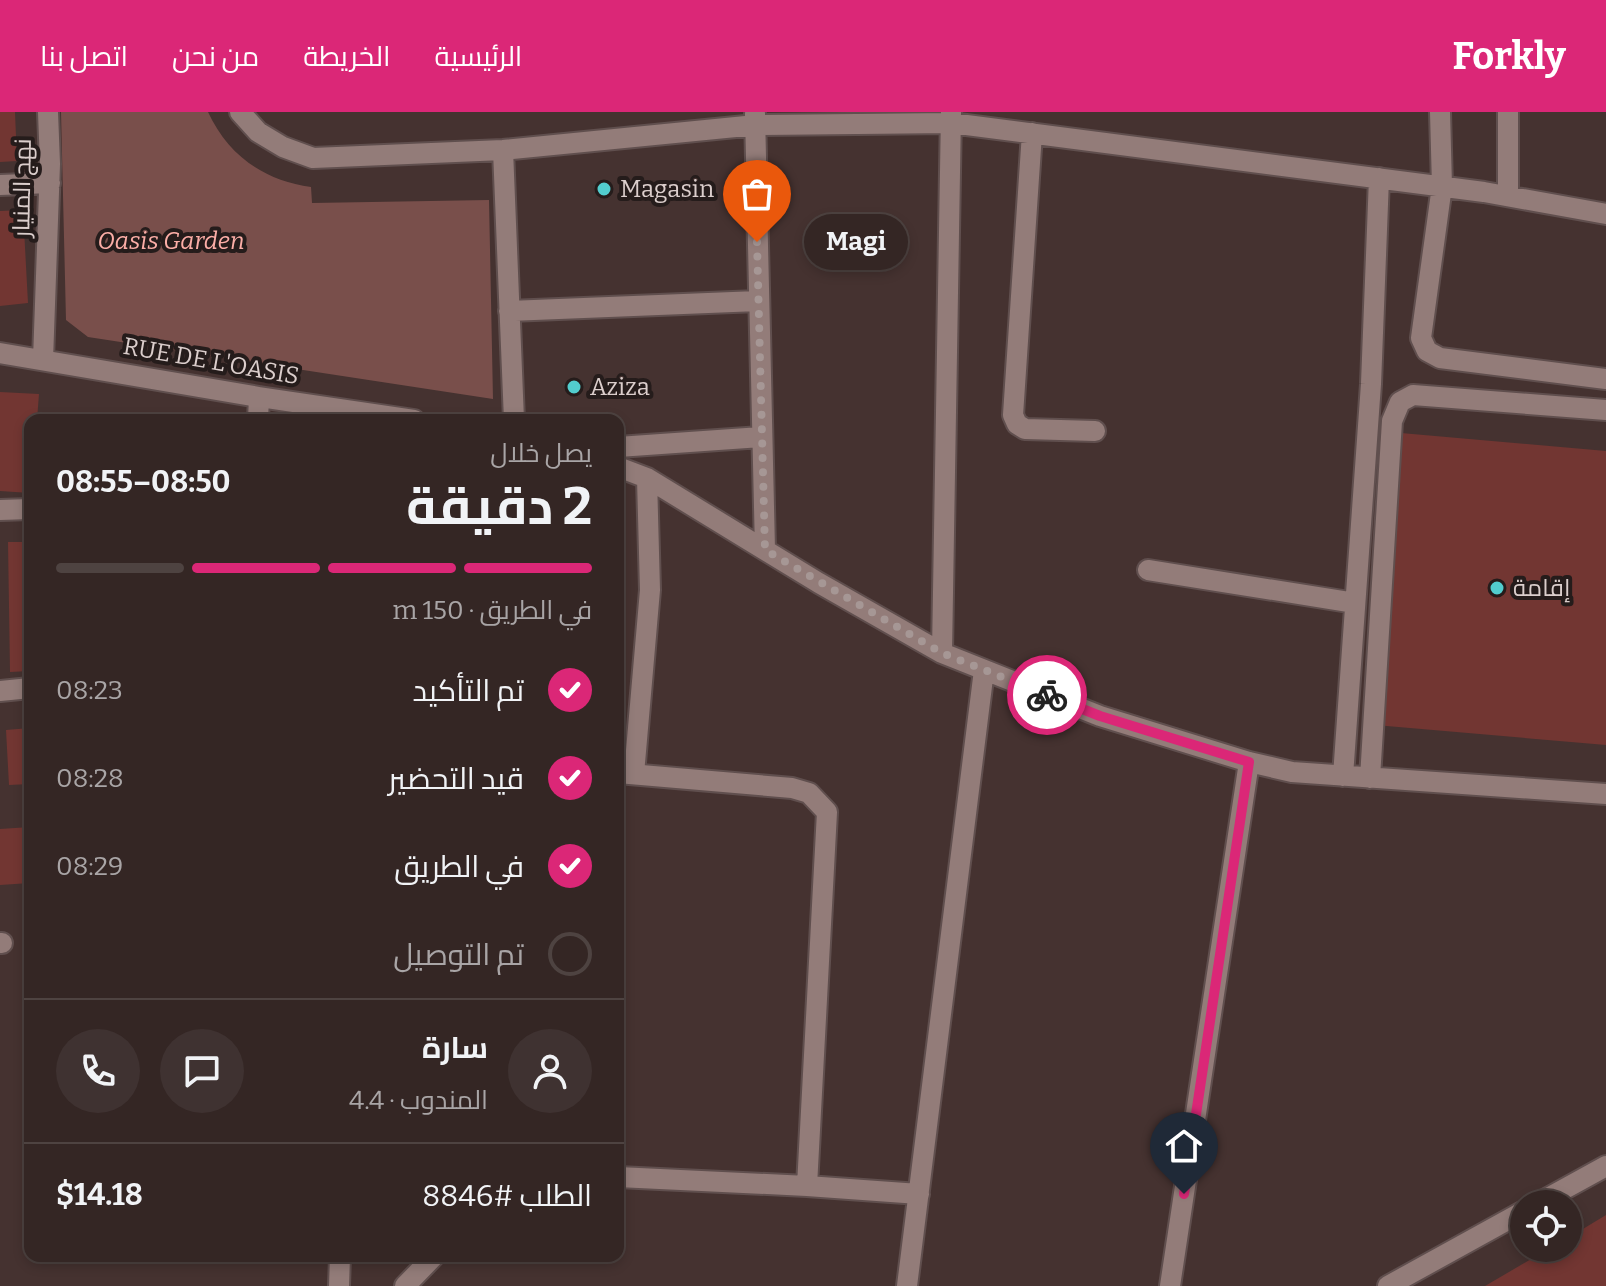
<!DOCTYPE html>
<html lang="ar">
<meta charset="utf-8">
<style>
:root{--surface:#342624;--page:#3f3231;--text:#f1f3f6;--muted:#a9a5a6;--line:#4e4341;--accent:#db2777}
body{margin:0;font-family:Bitter,Cairo,serif;background:var(--page);color:var(--text);direction:rtl;height:100vh;display:flex;flex-direction:column;font-size:30px;white-space:nowrap}
*{box-sizing:border-box;margin:0}
p{font-size:26px;color:var(--muted)}
.icon{flex:none;width:44px;height:44px;fill:none;stroke:currentColor;stroke-width:2;stroke-linecap:round;stroke-linejoin:round}
.map{position:relative;flex:1;overflow:hidden;direction:ltr}
.drawer{position:absolute;left:24px;top:302px;width:600px;height:848px;display:flex;flex-direction:column;background:var(--surface);border-radius:16px;box-shadow:0 4px 12px #0003,0 0 0 2px var(--line);direction:rtl}
.drawer>*{flex:none}
.fabs{position:absolute;left:1510px;top:1078px;display:grid;gap:16px}
.fabs a{display:grid;place-items:center;width:72px;height:72px;border-radius:50%;background:var(--surface);box-shadow:0 4px 12px #0003,0 0 0 2px var(--line);font-size:40px}
.pin{position:absolute;display:grid;place-items:center;width:68px;height:68px;color:#fff;margin:-82px -34px;border-radius:50% 50% 50% 0;rotate:-45deg;box-shadow:0 0 8px #0007}
.pin .icon{rotate:45deg}
.courier{position:absolute;display:grid;place-items:center;width:80px;height:80px;margin:-40px;border:6px solid #db2777;border-radius:50%;background:#fff;color:#222;box-shadow:0 2px 10px #0007}
.bubble{position:absolute;height:56px;border-radius:28px;background:var(--surface);box-shadow:0 4px 12px #0003,0 0 0 2px var(--line);font-size:26px;font-weight:700;line-height:56px;text-align:center;direction:rtl}
.overview em{font-style:normal;font-weight:700}
.overview div{display:flex;flex-direction:column-reverse}
.overview{display:flex;align-items:center;justify-content:space-between;height:136px;padding:0 32px}
h1{font-size:52px;font-weight:700;line-height:60px}
.bar{display:grid;grid-template-columns:repeat(4,1fr);gap:12px 8px;align-content:center;height:96px;padding:0 32px}
.bar i{height:10px;border-radius:6px;background:var(--line)}
.bar .active{background:var(--accent)}
.bar p{grid-column:span 4}
.line{display:flex;align-items:center;gap:20px;padding:0 32px;border-top:2px solid var(--line)}
.line div{flex:1}
.round{display:grid;place-items:center;flex:none;width:84px;height:84px;border-radius:42px;background:var(--page)}
ol{padding:0 32px;list-style:none}
li{display:flex;align-items:center;gap:24px;height:88px}
li p{margin-inline-start:auto}
li .icon{padding:8px;border-radius:50%;background:var(--accent);color:#fff;stroke-width:4}
li:last-child{color:var(--muted)}
li i{width:44px;height:44px;border:4px solid var(--line);border-radius:50%}
header{display:flex;align-items:center;gap:48px;box-sizing:border-box;height:112px;padding:0 40px;background:var(--accent);color:#fff}
header strong{font-size:38px}
nav{display:flex;gap:44px;margin-inline-start:auto;font-size:28px}
.map>svg:first-child{display:block}
.green{fill:#794f4b}
.building{fill:#723632}
.lines{fill:none;stroke-linecap:round;stroke-linejoin:round}
.minor-casing{stroke:#604f4e;stroke-width:24}
.minor{stroke:#937c79;stroke-width:20}
.done{stroke:#a69795;stroke-width:8;stroke-dasharray:0 14.4}
.route{stroke:#db2777;stroke-width:10}
.poi-dot{fill:#52cdce;stroke:#251c1b;stroke-width:3}
.labels{text-anchor:middle;dominant-baseline:central;stroke-width:8;stroke-linejoin:round;paint-order:stroke}
.street-label{font-size:24px;fill:#dbcecc;stroke:#251c1b}
.poi-label{font-size:24px;fill:#dbcecc;stroke:#251c1b;text-anchor:start}
.park-label{font-size:24px;font-style:italic;fill:#fcaea7;stroke:#251c1b}
</style>
<header>
<strong>Forkly</strong>
<nav><a>الرئيسية</a><a>الخريطة</a><a>من نحن</a><a>اتصل بنا</a></nav>
</header>
<div class="map">
<svg width="1606" height="1174" viewBox="0 0 1606 1174">
<rect width="100%" height="100%" fill="#453230"/>
<path class="green" d="M 61,0 L 208,0 C 228,43 264,69 311,75 L 312,91 L 489,88 L 493,287 L 88,225 L 66,208 Z"/>
<path class="building" d="M 0,0 L 15,0 L 17,49 L 0,50 Z
M 23,98 L 28,191 L 0,194 L 0,99 Z
M 0,280 L 39,282 L 37,308 L 30,308 L 30,381 L 0,379 Z
M 1401,321 L 1606,339 L 1606,633 L 1375,613 Z
M 8,430 L 30,430 L 30,559 L 10,560 Z
M 30,616 L 30,672 L 9,673 L 6,618 Z
M 30,715 L 30,771 L 0,773 L 0,717 Z
M 1606,1103 L 1606,1174 L 1485,1174 L 1550,1136 L 1568,1136 L 1568,1126 Z"/>
<g class="lines">
<g class="minor-casing">
<path id="minor" d="M 240,0 L 258,20 L 283,35 L 313,46 L 503,38 L 756,13 L 951,11 L 1484,80 L 1606,102
M 1440,0 L 1442,74 L 1421,226 L 1427,239 L 1440,246 L 1606,267
M 1508,0 L 1508,84
M 755,2 L 765,438
M 1032,21 L 1013,303 L 1017,312 L 1025,317 L 1095,319
M 503,38 L 514,308
M 0,73 L 50,71
M 509,199 L 758,189
M 0,241 L 259,285 L 414,308
M 43,248 L 50,52 L 48,0
M 258,308 L 259,285
M 618,335 L 761,325
M 618,355 L 647,366 L 819,471 L 942,541 L 1100,604 L 1249,650 L 1292,660 L 1606,682
M 0,398 L 30,397
M 1148,458 L 1355,491
M 942,541 L 951,0
M 0,579 L 30,576
M 618,661 L 792,676 L 809,681 L 827,700 L 807,1074 L 618,1065
M 634,662 L 650,478 L 647,366
M 1343,664 L 1371,272 L 1379,66
M 1370,666 L 1392,309 L 1400,290 L 1413,283 L 1606,298
M 0,831 L 2,831
M 807,1074 L 919,1082
M 1537,1092 L 1606,1054
M 339,1174 L 340,1144
M 405,1174 L 434,1144
M 907,1174 L 984,558
M 1170,1174 L 1249,650
M 1388,1174 L 1524,1099"/>
</g>
<use href="#minor" class="minor"/>
</g>
<g class="lines">
<path class="done" d="M 757,130 L 765,438 L 942,541 L 1047,583"/>
<path class="route" d="M 1047,583 L 1100,604 L 1249,650 L 1184,1082"/>
</g>
<g class="poi-dot">
<circle cx="604" cy="77" r="8"/>
<circle cx="574" cy="275" r="8"/>
<circle cx="1497" cy="476" r="8"/>
</g>
<g class="labels">
<g class="street-label">
<text transform="translate(22 76) rotate(-89)">نهج المنيار</text>
<text transform="translate(211 249) rotate(10)">RUE DE L'OASIS</text>
</g>
<g class="poi-label">
<text x="620" y="77">Magasin</text>
<text x="590" y="275">Aziza</text>
<text x="1513" y="476">إقامة</text>
</g>
<g class="park-label">
<text x="171" y="129">Oasis Garden</text>
</g>
</g>
</svg>
<div class="fabs">
<a><svg class="icon" aria-label="locate" viewBox="0 0 24 24"><circle cx="12" cy="12" r="6"/><path d="M12 2v4M12 18v4M2 12h4M18 12h4"/></svg></a>
</div>
<div class="pin" style="left:757px;top:130px;background:#ea580c"><svg class="icon" aria-label="bag" viewBox="0 0 24 24"><path d="M5 8h14l-1 12H6zM9 8a3 3 0 0 1 6 0"/></svg></div>
<div class="pin" style="left:1184px;top:1082px;background:#1f2937"><svg class="icon" aria-label="home" viewBox="0 0 24 24"><path d="M3 11l9-7 9 7M6 9v11h12V9"/></svg></div>
<div class="courier" style="left:1047px;top:583px"><svg class="icon" aria-label="bike" viewBox="0 0 24 24"><circle cx="6" cy="16" r="4"/><circle cx="18" cy="16" r="4"/><path d="M6 16l4-8h5l3 8M10 8l3 8H6M13 5h3"/></svg></div>
<div class="bubble" style="left:804px;top:102px;width:104px">Magi</div>
<section class="drawer">
<div class="overview"><div><h1>2 دقيقة</h1><p>يصل خلال</p></div><em>08:50–08:55</em></div>
<div class="bar"><i class="active"></i><i class="active"></i><i class="active"></i><i></i><p>في الطريق · 150 m</p></div>
<ol>
<li><svg class="icon" aria-label="check" viewBox="0 0 24 24"><path d="M5 12l5 5 9-10"/></svg>تم التأكيد<p>08:23</p></li>
<li><svg class="icon" aria-label="check" viewBox="0 0 24 24"><path d="M5 12l5 5 9-10"/></svg>قيد التحضير<p>08:28</p></li>
<li><svg class="icon" aria-label="check" viewBox="0 0 24 24"><path d="M5 12l5 5 9-10"/></svg>في الطريق<p>08:29</p></li>
<li><i></i>تم التوصيل</li>
</ol>
<div class="line" style="height:144px"><a class="round"><svg class="icon" aria-label="person" viewBox="0 0 24 24"><circle cx="12" cy="8" r="4"/><path d="M4 21q1-7 8-7t8 7"/></svg></a><div><b>سارة</b><p>المندوب · 4.4</p></div><a class="round"><svg class="icon" aria-label="chat" viewBox="0 0 24 24"><path d="M4 5h16v11H9l-5 4z"/></svg></a><a class="round"><svg class="icon" aria-label="phone" viewBox="0 0 24 24"><path d="M5 4h4l2 5-3 2q2 4 5 5l2-3 5 2v4C11 20 4 13 5 4z"/></svg></a></div>
<div class="line" style="height:104px"><div>الطلب #8846</div><b>$14.18</b></div>
</section>
</div>
